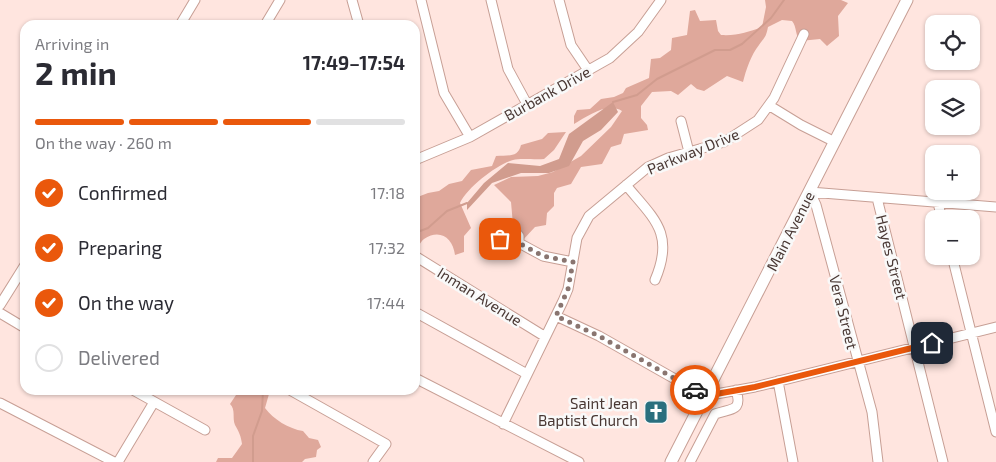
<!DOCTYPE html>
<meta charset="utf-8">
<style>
:root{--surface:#fff;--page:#f2f2f3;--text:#2b2b33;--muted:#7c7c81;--line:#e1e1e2;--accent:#ea580c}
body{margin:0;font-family:"Exo 2",sans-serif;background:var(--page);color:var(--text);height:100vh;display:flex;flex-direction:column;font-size:19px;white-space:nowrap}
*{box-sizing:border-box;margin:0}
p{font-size:16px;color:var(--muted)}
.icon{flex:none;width:28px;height:28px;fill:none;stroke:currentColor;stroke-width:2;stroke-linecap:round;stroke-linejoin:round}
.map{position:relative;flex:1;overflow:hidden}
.sheet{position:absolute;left:20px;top:20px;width:400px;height:375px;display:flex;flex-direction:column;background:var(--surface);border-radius:15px;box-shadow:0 1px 4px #0004}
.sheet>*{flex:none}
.buttons{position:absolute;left:925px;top:15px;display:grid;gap:10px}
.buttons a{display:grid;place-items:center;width:55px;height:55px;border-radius:10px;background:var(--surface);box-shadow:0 1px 4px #0004;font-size:25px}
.pin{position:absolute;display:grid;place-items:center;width:42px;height:42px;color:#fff;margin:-21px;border-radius:10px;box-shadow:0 2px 8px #0006}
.courier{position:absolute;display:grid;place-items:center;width:50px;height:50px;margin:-25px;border:4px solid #ea580c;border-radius:50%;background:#fff;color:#222;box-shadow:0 1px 6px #0007}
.overview em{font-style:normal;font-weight:700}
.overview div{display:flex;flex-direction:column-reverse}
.overview{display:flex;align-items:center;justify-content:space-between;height:85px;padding:0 15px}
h1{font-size:32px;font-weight:700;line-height:38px}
.bar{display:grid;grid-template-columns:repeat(4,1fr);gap:8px 5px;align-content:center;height:60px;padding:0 15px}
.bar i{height:6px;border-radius:4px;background:var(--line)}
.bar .active{background:var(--accent)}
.bar p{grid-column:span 4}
ol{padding:0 15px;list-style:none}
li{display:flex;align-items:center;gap:15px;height:55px}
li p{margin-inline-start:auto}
li .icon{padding:5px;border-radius:50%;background:var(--accent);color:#fff;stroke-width:4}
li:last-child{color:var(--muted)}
li i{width:28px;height:28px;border:2px solid var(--line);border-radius:50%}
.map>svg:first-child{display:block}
.forest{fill:#dfa89b}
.water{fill:#d19c8e}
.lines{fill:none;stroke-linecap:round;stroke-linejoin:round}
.stream{stroke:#d19c8e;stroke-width:2}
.minor-casing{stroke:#c79f95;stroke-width:11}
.major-casing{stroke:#c79f95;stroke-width:13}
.minor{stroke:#fff;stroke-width:9}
.major{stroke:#fff;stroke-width:11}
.done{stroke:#897570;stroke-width:5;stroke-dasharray:0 9}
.route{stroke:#ea580c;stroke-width:6}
.labels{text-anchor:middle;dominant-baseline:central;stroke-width:5;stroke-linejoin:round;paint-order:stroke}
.street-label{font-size:15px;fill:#493834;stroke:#f9f9f9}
.poi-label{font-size:15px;fill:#493834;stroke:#f9f9f9;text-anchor:end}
</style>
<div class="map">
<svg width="996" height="462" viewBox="0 0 996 462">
<rect width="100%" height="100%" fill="#ffe5df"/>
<path class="forest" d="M 765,0 L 841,0 L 848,3 L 838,16 L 839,36 L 827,46 L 820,39 L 800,41 C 795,35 797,27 792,21 L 782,20 L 768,27 C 766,37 765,37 759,45 C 751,55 746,70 743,82 L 727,76 L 704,91 L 697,89 L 691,84 L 678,95 L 671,91 L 652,92 L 641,106 L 641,118 L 647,125 L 648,130 L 624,134 L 621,144 L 611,147 L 602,164 L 581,167 L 571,184 L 557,188 L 554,193 L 554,206 L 547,213 L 546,225 L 535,227 L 521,242 L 514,236 L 511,202 L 494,185 L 511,177 L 538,176 L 553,172 L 581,156 L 611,127 L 622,111 C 607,102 588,116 574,124 L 574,116 L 577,110 L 590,109 L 601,99 L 614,97 L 623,93 L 626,88 L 649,78 L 651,59 L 660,58 L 671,50 L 672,38 L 687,35 L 690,11 L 695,10 L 700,21 L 716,20 L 718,31 L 721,35 C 737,36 748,32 762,27 L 766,7 Z
M 566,132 L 554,150 L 544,159 C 536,160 520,158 513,160 C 496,165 468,187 460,203 L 471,228 L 464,236 L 464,252 L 455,255 C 453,238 440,228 424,239 C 420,242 417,249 415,253 L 415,198 L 428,193 L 439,191 L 449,184 L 462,181 L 471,170 L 492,166 L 496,156 C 508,155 518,158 521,145 L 542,139 L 548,133 Z
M 247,390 L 268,390 L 269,394 L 265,408 C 273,419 289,429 303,431 L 309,438 L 318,440 L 321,447 L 317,450 L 316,457 L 305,459 L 302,462 L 216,462 L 218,458 L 232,458 L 242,444 C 241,436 239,432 235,425 C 232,418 236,410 230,404 L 236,395 L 247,394 Z"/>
<path class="water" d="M 613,102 L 618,112 L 601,130 L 583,141 L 569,166 L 549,173 L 521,173 L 492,183 L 467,210 L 467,203 L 484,183 L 508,163 L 540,166 L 559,159 L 569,134 Z"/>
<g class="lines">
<path class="stream" d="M 613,102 L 637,95 L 657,79 L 715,50 L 730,50 L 742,44 L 771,18 L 784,0
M 415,233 L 428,228 L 447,211 L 467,203
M 253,462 L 253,436 L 262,411 L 263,390"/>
<g class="minor-casing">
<path id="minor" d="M 352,0 L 359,25
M 421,0 L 444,93 L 470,137
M 491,0 L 508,69 L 527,104
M 559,0 L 571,45 L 588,70
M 180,25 L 195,0
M 265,25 L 280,0
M 770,106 L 801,125 L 835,142
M 681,121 L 689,152
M 415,160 L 470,137 L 610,58 L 638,32 L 661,0
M 626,185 C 654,219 675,233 655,280
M 810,192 L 816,205 L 872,412 L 878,462
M 810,192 L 996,207
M 877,198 L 943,462
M 938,203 L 942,219
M 519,243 L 500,243 L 500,239 L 505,232 L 515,231 L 519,236 L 519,243 L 543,256 L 573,262
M 415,256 L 544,336
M 952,256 L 996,432
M 0,305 L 25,265
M 415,312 L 527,374
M 0,313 L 25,328
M 556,316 L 599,336 L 705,396 L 755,387 L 996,327
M 415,378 L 579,462
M 778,381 L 793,462
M 133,390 L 205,430
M 290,390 L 386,444 L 373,462
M 0,403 L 114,462
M 503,424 L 563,301 L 568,289 L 577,238 L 589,216 L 648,167 L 668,158 L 724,142 L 758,120 L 774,98 L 804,34
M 118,462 L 154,402
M 690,462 L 715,414 C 731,408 743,412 736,390"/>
</g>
<g class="major-casing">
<path id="major" d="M 671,462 L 907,0"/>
</g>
<use href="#minor" class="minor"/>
<use href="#major" class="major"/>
</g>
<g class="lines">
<path class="done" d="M 500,239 L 500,243 L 519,243 L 543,256 L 573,262 L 568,289 L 556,316 L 599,336 L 695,390"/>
<path class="route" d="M 695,390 L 705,396 L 755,387 L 932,343"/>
</g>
<defs>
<g id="church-square" transform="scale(1.25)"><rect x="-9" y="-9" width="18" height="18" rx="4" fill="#2a6f7e" stroke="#f9f9f9"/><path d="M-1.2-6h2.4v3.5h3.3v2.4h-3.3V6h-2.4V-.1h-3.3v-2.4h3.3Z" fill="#fff"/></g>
</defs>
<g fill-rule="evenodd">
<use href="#church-square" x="656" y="412"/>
</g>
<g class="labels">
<g class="street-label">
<text transform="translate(547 93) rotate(-29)">Burbank Drive</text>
<text transform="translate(693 151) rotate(-22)">Parkway Drive</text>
<text transform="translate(790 231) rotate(-63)">Main Avenue</text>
<text transform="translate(892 257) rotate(76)">Hayes Street</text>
<text transform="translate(480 296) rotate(32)">Inman Avenue</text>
<text transform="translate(844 312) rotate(76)">Vera Street</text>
</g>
<g class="poi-label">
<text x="638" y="403">Saint Jean<tspan x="638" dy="17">Baptist Church</tspan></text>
</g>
</g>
</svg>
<div class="buttons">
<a><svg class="icon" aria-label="locate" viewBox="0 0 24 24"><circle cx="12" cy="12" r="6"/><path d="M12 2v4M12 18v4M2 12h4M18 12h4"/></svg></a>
<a><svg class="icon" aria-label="layers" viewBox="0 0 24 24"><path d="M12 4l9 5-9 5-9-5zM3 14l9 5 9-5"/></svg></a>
<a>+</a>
<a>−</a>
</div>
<div class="pin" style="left:500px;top:239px;background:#ea580c"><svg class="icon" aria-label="bag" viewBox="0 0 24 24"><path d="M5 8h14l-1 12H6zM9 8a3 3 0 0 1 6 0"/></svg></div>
<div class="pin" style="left:932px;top:343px;background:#1f2937"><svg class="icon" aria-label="home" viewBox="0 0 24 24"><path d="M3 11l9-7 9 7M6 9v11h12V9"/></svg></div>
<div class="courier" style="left:695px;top:390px"><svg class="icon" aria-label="car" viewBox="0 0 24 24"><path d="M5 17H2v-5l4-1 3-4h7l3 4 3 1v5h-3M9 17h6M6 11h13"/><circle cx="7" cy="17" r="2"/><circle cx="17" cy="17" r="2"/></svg></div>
<section class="sheet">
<div class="overview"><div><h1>2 min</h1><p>Arriving in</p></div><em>17:49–17:54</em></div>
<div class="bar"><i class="active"></i><i class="active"></i><i class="active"></i><i></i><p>On the way · 260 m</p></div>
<ol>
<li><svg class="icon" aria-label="check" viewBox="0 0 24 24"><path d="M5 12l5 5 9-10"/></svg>Confirmed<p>17:18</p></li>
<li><svg class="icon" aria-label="check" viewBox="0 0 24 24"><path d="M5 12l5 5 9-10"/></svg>Preparing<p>17:32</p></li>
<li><svg class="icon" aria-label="check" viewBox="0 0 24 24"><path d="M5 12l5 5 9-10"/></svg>On the way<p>17:44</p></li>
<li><i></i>Delivered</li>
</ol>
</section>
</div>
